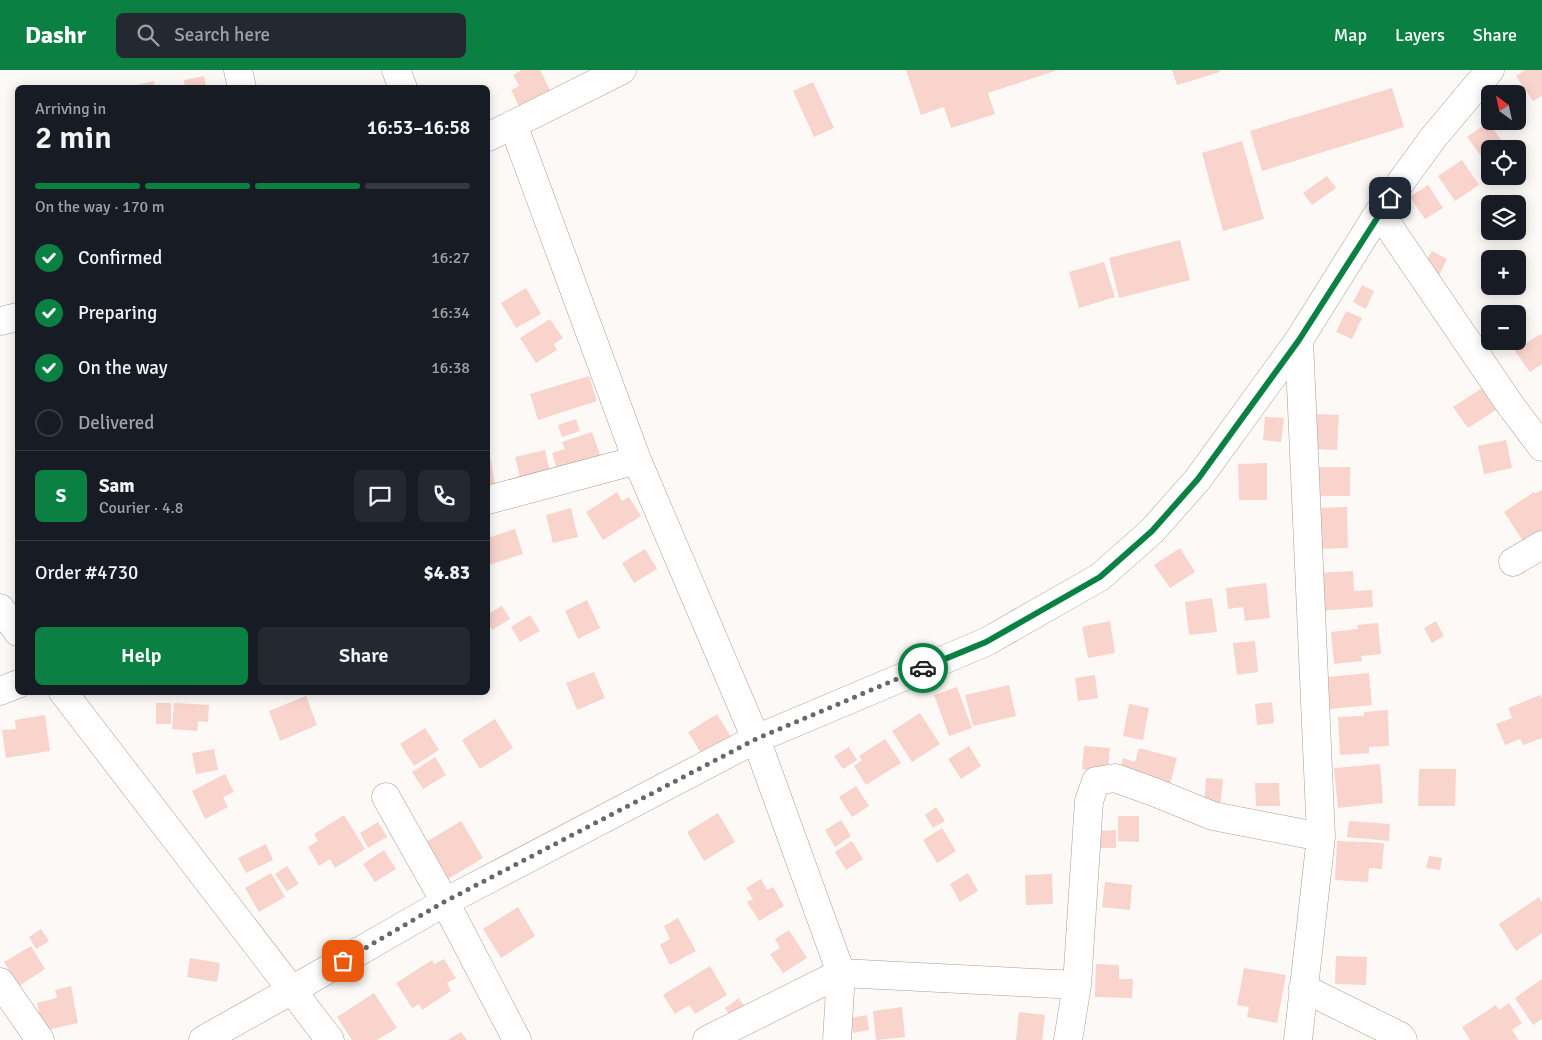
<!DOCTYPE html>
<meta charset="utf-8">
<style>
:root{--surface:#171b24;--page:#242831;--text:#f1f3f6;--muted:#9ea1a6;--line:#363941;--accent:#0b8043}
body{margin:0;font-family:Signika,sans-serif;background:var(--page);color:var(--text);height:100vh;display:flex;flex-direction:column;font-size:19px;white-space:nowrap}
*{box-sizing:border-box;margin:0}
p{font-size:16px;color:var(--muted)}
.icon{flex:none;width:28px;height:28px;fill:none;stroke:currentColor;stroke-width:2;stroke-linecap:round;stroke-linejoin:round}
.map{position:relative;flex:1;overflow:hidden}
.side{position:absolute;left:15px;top:15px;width:475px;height:610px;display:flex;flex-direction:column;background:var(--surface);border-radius:8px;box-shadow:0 2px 12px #0003}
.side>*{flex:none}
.needle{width:32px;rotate:327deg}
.buttons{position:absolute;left:1481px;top:15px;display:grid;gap:10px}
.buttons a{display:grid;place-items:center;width:45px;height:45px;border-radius:8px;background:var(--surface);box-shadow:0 2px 12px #0003;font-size:25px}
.pin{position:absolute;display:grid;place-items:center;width:42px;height:42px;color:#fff;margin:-21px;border-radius:10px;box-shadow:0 2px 8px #0006}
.courier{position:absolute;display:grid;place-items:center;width:50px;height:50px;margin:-25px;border:4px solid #0b8043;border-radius:50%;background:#fff;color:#222;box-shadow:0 1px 6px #0007}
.overview em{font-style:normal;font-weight:600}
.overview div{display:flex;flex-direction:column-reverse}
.overview{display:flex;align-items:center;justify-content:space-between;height:85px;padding:0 20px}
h1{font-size:32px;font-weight:600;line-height:38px}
.bar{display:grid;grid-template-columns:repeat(4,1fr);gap:8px 5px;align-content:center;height:60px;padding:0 20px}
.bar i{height:6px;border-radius:4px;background:var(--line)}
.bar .selected{background:var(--accent)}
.bar p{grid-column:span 4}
.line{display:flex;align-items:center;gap:12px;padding:0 20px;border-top:1px solid var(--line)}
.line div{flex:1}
.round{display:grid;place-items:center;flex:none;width:52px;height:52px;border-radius:8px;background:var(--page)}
ol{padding:0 20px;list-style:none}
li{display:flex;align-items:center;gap:15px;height:55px}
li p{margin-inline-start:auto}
li .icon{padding:5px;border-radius:50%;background:var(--accent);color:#fff;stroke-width:4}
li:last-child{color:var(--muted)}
li i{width:28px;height:28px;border:2px solid var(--line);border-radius:50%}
.action{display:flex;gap:10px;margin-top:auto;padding:10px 20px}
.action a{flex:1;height:58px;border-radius:8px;background:var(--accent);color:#fff;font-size:20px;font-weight:600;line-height:58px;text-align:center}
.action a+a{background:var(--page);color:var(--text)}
header{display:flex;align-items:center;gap:30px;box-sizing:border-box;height:70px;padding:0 25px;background:var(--accent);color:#fff}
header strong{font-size:24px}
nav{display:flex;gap:28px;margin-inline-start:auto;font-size:18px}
.search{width:350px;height:45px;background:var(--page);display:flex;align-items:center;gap:12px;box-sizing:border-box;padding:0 18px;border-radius:8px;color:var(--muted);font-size:19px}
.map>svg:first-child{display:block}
.building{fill:#f9d4cc}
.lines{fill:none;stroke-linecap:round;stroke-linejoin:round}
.minor-casing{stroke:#af9e92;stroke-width:29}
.minor{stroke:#fff;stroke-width:28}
.done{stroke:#6c6762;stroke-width:5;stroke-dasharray:0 9}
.route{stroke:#0b8043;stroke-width:6}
</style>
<header>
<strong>Dashr</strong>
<div class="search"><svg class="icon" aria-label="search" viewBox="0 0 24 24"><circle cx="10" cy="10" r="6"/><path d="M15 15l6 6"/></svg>Search here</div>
<nav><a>Map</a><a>Layers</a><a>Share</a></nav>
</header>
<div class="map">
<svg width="1542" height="970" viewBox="0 0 1542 970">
<rect width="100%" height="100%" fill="#fcf9f6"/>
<path class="building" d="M 522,0 L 540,0 L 553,26 L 522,42 L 511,20 L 519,16 L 513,5 Z
M 906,0 L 1058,0 L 988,23 L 995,44 L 951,58 L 944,37 L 921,45 Z
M 1172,0 L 1219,0 L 1220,2 L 1177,15 Z
M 1525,0 L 1542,0 L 1542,26 L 1533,31 L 1516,6 Z
M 204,6 L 206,18 L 185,18 L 184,10 Z
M 154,11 L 155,18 L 129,18 L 129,17 Z
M 813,12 L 834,58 L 814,67 L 793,21 Z
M 1392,18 L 1404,57 L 1262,101 L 1250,61 Z
M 1488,52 L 1505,75 L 1500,79 L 1490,79 L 1490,86 L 1484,90 L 1467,67 Z
M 1242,71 L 1264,149 L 1223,161 L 1202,83 Z
M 1462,90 L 1479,115 L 1455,131 L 1438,106 Z
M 1327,106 L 1336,118 L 1312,135 L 1303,123 Z
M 1428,115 L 1443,138 L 1425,149 L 1410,127 Z
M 1180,170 L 1190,210 L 1119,228 L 1109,188 Z
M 1432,181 L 1447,189 L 1439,205 L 1423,197 Z
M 1104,192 L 1115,227 L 1079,238 L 1069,202 Z
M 1362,215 L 1374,221 L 1366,239 L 1353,232 Z
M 526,218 L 541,244 L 516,258 L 501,233 Z
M 1346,241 L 1362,248 L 1352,269 L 1336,262 Z
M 550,249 L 563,268 L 554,274 L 557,280 L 536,293 L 520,268 Z
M 1540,264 L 1542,266 L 1542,294 L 1530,302 L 1515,281 Z
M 589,306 L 597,331 L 538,350 L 530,324 Z
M 1482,318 L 1496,340 L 1468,358 L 1453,337 Z
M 1314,344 L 1339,345 L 1337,380 L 1312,379 Z
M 1265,347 L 1284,348 L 1281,372 L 1263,370 Z
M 576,349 L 580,361 L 562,367 L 558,355 Z
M 592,362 L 603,393 L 560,408 L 552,383 L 565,379 L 562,372 Z
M 1506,370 L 1512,398 L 1484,404 L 1478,376 Z
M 545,380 L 551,406 L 521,412 L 515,387 Z
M 491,390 L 495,416 L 488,418 L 488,391 Z
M 1267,393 L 1267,430 L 1239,430 L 1238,394 Z
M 1319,397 L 1350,397 L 1350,426 L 1319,426 Z
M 1542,420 L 1542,462 L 1525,474 L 1504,442 L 1534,422 L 1535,424 Z
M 617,422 L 622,431 L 629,427 L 641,446 L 603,470 L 586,442 Z
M 1347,437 L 1348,478 L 1315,479 L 1314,438 Z
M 571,438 L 578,467 L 553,473 L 546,445 Z
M 515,459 L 523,484 L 489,495 L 488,488 L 488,468 Z
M 1180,478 L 1195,502 L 1170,518 L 1154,495 Z
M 645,479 L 657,499 L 634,513 L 622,493 Z
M 1353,501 L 1354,521 L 1372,520 L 1373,537 L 1319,541 L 1317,503 Z
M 1266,513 L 1270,548 L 1245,551 L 1243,537 L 1228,539 L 1226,518 Z
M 1212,528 L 1217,562 L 1189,565 L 1185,532 Z
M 587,530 L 600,558 L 578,569 L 565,541 Z
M 502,536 L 510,549 L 492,560 L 488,553 L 488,544 Z
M 530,545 L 540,561 L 520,572 L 511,557 Z
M 1110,551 L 1115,583 L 1088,588 L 1082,557 Z
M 1436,551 L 1444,566 L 1432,573 L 1424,558 Z
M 1378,553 L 1381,584 L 1361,586 L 1362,591 L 1334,594 L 1331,562 L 1358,559 L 1357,555 Z
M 1255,571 L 1258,602 L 1237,605 L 1233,573 Z
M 594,602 L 605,628 L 577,640 L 566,613 Z
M 1369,603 L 1372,635 L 1330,639 L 1327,607 Z
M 1095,605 L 1098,628 L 1078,631 L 1075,608 Z
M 1009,615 L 1016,646 L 973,656 L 965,625 Z
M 957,617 L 972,658 L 949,666 L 934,625 Z
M 1540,625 L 1542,629 L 1542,668 L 1523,675 L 1520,669 L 1505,675 L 1496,654 L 1512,648 L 1508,638 Z
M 306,626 L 317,655 L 280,671 L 269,641 Z
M 1272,632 L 1274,653 L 1257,655 L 1255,634 Z
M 156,633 L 171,633 L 171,654 L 156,654 Z
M 174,633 L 209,635 L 208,652 L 198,651 L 197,661 L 172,659 Z
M 1129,634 L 1149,638 L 1143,670 L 1123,666 Z
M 1388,640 L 1389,676 L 1369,677 L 1369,683 L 1340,685 L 1338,647 L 1364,646 L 1364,642 Z
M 920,643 L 940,674 L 912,692 L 892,661 Z
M 717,644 L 731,667 L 702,685 L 688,662 Z
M 45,645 L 50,681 L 6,688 L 2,660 L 16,659 L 15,650 Z
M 495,649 L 513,678 L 480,699 L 462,670 Z
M 425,658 L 439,680 L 414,696 L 400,674 Z
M 885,669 L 901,693 L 866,715 L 854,696 L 862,690 L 859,686 Z
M 969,676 L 981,696 L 961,709 L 948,689 Z
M 1084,676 L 1110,678 L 1108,701 L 1082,699 Z
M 849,677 L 857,690 L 843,699 L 834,686 Z
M 1139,678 L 1177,688 L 1169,718 L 1119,704 L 1123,688 L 1135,692 Z
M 214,679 L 218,700 L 196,704 L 192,683 Z
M 435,687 L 446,705 L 423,719 L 412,702 Z
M 1380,694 L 1383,733 L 1338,738 L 1334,698 Z
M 1419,699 L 1456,699 L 1455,736 L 1418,736 Z
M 225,704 L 234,722 L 223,727 L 228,737 L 205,749 L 192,721 Z
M 1206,708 L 1223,709 L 1220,738 L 1204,737 Z
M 1255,713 L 1279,713 L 1280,736 L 1256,736 Z
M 856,716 L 869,736 L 852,747 L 839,727 Z
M 936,737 L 945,751 L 933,758 L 925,745 Z
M 718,743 L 735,772 L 704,791 L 687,762 Z
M 344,745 L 365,779 L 335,798 L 330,789 L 319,796 L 308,777 L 318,771 L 314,764 Z
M 1118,746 L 1139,746 L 1139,772 L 1118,771 Z
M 841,750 L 851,766 L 835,777 L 825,760 Z
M 461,751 L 483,788 L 448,809 L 426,772 Z
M 1349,751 L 1390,754 L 1389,771 L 1347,767 Z
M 378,752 L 387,767 L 368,778 L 360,763 Z
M 942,758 L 956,781 L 937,793 L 923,770 Z
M 1116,760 L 1116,778 L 1100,778 L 1100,761 Z
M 852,771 L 863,789 L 846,800 L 835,782 Z
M 1337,771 L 1384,773 L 1382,799 L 1369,798 L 1368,812 L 1335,810 Z
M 266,774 L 273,790 L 246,803 L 238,788 Z
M 384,780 L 396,799 L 375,812 L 363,794 Z
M 1429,786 L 1442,788 L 1440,800 L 1426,798 Z
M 287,796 L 299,814 L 287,821 L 275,804 Z
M 271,803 L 285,827 L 259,842 L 245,818 Z
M 968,803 L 978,821 L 960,832 L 950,814 Z
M 1052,804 L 1053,834 L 1026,835 L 1025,805 Z
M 761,809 L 767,820 L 773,817 L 784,836 L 759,851 L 747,832 L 753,829 L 746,818 Z
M 1105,812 L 1132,815 L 1130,840 L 1102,837 Z
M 1539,827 L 1542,832 L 1542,863 L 1516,881 L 1499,854 Z
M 518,837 L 535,866 L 501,888 L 483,859 Z
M 678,848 L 696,881 L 670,895 L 660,875 L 670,869 L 664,856 Z
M 41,859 L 49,871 L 36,879 L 29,867 Z
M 789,860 L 807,888 L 783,903 L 770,884 L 780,878 L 775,869 Z
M 31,876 L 45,899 L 19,916 L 4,892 Z
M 1336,886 L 1367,887 L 1366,915 L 1335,914 Z
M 190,888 L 220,893 L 217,912 L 187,907 Z
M 444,889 L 456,908 L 447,913 L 451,921 L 422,940 L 419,934 L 412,938 L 396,913 L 432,890 L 434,894 Z
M 1096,894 L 1119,895 L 1119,909 L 1133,909 L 1132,928 L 1095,927 Z
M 710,896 L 727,925 L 695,944 L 689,935 L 675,944 L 663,925 Z
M 1244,898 L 1286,905 L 1277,953 L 1247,947 L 1249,937 L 1237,935 Z
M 1542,909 L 1542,949 L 1533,955 L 1515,928 Z
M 71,916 L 78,953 L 43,961 L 37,933 L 57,928 L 55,920 Z
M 374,923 L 397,958 L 377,970 L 352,970 L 337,947 Z
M 739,928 L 748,942 L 734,952 L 725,938 Z
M 1509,933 L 1522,953 L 1512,960 L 1518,969 L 1516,970 L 1470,970 L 1462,957 L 1496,935 L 1499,940 Z
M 902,937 L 905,967 L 876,970 L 873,941 Z
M 1019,942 L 1045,945 L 1042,970 L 1016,970 Z
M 867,945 L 869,960 L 853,963 L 850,948 Z
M 461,962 L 467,970 L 448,970 Z"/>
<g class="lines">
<g class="minor-casing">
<path id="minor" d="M 238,0 L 242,18
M 396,0 L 403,18
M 513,54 L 637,390 L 756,669 L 841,903 L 837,970
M 488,67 L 622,0
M 1379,142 L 1511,336 L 1542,377
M 0,251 L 18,247
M 488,430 L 637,390
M 1513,492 L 1542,475
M 0,538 L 18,562
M 0,621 L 18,614
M 63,622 L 330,970
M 386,727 L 445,832 L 517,970
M 0,912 L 40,970
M 1303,918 L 1400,966 L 1403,970
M 203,970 L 292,920 L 445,832 L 756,669 L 986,572 L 1100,507 L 1152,461 L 1198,409 L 1299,270 L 1379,142 L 1433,68 L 1490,0
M 707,970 L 841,903 L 1077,915
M 1068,970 L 1077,915 L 1089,731 L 1096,711 L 1115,708 L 1154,722 L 1213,746 L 1321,767
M 1298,970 L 1321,767 L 1299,270"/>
</g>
<use href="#minor" class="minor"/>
</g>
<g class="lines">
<path class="done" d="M 343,891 L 444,832 L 756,669 L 923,598"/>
<path class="route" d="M 923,598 L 986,572 L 1100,507 L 1152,461 L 1198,409 L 1299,270 L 1390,128"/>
</g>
</svg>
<div class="buttons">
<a><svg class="needle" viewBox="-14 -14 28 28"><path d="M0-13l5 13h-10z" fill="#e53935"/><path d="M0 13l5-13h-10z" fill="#9ea1a6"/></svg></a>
<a><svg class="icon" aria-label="locate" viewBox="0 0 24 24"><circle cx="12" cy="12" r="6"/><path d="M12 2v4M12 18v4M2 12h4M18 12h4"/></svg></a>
<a><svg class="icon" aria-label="layers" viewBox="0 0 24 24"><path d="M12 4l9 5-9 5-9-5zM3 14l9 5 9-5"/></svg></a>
<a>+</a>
<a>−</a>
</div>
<div class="pin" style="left:343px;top:891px;background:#ea580c"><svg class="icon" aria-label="bag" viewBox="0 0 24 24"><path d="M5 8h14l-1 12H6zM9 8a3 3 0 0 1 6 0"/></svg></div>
<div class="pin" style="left:1390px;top:128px;background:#1f2937"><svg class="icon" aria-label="home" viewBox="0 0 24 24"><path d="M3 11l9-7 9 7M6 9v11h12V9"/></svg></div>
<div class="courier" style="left:923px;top:598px"><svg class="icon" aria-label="car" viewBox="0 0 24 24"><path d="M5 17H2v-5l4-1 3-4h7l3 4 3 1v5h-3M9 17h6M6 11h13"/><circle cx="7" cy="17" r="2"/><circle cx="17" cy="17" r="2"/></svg></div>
<section class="side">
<div class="overview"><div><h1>2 min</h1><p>Arriving in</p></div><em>16:53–16:58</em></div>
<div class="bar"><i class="selected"></i><i class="selected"></i><i class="selected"></i><i></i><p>On the way · 170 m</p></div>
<ol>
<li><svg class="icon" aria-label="check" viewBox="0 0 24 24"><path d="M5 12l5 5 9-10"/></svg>Confirmed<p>16:27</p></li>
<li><svg class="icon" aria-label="check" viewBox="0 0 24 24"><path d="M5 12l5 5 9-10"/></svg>Preparing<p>16:34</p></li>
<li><svg class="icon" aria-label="check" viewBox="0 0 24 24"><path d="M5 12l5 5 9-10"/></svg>On the way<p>16:38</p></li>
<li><i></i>Delivered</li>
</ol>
<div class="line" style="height:90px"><b class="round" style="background:var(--accent);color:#fff">S</b><div><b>Sam</b><p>Courier · 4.8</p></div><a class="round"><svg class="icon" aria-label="chat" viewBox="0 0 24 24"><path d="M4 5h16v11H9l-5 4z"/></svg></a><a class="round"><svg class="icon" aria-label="phone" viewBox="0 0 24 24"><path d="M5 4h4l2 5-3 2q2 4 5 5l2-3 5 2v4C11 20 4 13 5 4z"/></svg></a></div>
<div class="line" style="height:65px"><div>Order #4730</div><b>$4.83</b></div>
<div class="action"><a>Help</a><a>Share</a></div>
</section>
</div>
